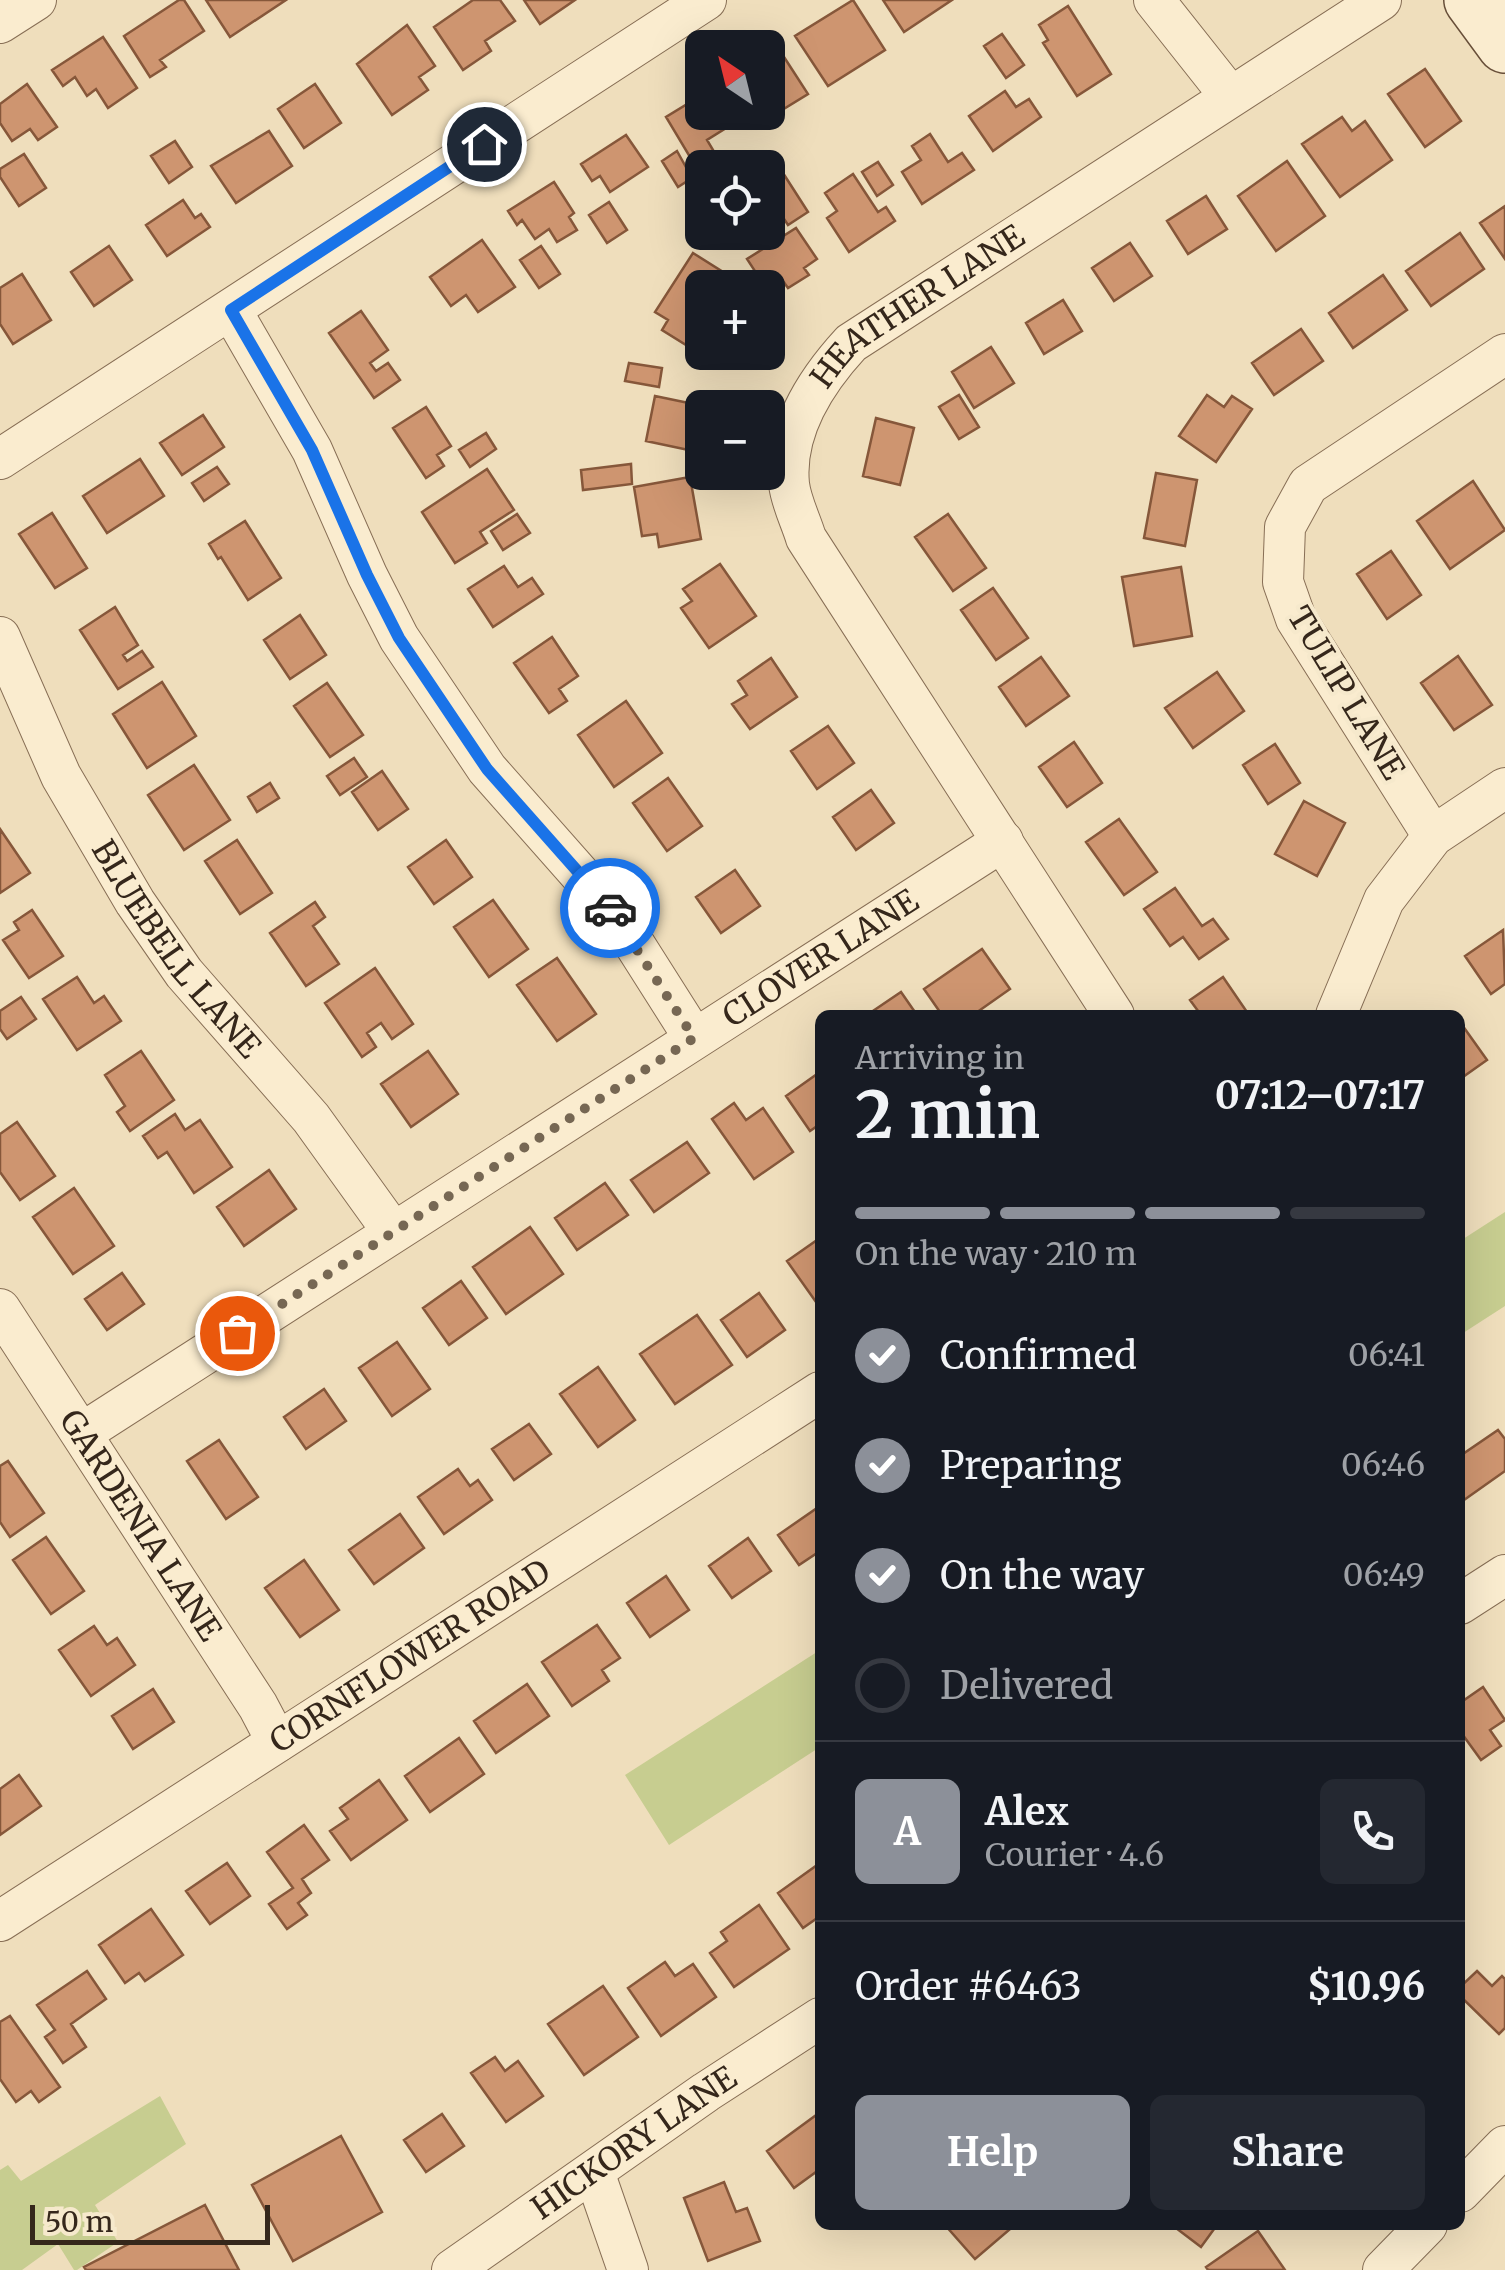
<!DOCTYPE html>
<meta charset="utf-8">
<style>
:root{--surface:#171b24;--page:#242831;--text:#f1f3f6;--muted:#9ea1a6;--line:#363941;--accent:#8c9099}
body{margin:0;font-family:Merriweather,serif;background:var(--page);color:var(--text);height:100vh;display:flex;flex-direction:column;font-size:38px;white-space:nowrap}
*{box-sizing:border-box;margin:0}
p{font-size:32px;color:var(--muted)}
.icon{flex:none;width:55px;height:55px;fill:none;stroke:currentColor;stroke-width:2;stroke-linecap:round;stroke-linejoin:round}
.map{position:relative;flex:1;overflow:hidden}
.drawer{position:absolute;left:815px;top:1010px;width:650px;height:1220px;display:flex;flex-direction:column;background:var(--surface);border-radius:15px;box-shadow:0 10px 40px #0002}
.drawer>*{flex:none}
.needle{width:65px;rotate:325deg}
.buttons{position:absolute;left:685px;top:30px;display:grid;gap:20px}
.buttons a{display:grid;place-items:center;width:100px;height:100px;border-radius:15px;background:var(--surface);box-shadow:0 10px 40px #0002;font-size:50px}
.scale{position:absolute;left:30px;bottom:25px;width:240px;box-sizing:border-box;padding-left:10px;border:5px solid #35271b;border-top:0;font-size:28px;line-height:35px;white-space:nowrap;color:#35271b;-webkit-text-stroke:8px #f6e9cc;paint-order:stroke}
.pin{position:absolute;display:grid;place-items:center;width:85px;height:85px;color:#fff;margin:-42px;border:5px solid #fff;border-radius:50%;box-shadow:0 2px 10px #0007}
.courier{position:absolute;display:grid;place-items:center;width:100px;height:100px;margin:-50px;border:8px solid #1a73e8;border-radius:50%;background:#fff;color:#222;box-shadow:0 2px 12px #0007}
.overview em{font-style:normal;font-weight:700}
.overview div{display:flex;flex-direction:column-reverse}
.overview{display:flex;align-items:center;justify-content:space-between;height:170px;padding:0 40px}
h1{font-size:65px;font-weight:700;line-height:75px}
.bar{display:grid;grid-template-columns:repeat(4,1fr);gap:15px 10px;align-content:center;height:120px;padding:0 40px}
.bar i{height:12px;border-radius:8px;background:var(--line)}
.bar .active{background:var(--accent)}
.bar p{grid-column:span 4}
.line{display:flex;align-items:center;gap:25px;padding:0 40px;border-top:2px solid var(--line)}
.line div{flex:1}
.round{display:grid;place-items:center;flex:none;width:105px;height:105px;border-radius:15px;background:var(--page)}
ol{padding:0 40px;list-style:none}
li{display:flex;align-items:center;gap:30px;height:110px}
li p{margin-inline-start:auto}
li .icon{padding:10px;border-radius:50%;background:var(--accent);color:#fff;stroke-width:4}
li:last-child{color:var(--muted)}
li i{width:55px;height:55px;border:5px solid var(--line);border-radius:50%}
.cta{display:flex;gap:20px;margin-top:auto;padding:20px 40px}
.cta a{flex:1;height:115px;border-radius:15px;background:var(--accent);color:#fff;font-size:40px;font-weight:700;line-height:115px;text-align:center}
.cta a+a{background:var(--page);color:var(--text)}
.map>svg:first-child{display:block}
.green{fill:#c7cd90}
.building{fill:#ce9570;stroke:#86573a;stroke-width:2.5}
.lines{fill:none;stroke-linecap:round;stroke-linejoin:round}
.street-casing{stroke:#876e55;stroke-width:42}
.secondary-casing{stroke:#684f39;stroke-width:58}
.street{stroke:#faeccf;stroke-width:40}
.secondary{stroke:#faeccf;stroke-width:55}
.done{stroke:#766753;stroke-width:10;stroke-dasharray:0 18}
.route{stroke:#1a73e8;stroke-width:12}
.labels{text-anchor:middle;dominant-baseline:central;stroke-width:8;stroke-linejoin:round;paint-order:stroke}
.street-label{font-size:32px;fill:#35271b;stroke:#f6e9cc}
</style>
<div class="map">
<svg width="1505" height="2270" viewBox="0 0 1505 2270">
<rect width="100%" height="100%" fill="#efdebc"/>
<path class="green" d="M 1505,1212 L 1505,1306 L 1460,1335 L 1460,1241 Z
M 820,1650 L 820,1747 L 669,1845 L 625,1775 Z
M 160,2096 L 186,2144 L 95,2205 L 118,2242 L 77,2270 L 74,2270 L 58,2244 L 22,2270 L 0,2270 L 0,2170 L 8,2165 L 21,2181 Z"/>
<path class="building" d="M 179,0 L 184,0 L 204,31 L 160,60 L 166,67 L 150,77 L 124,36 Z
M 206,0 L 286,0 L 230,37 Z
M 473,0 L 500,0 L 515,21 L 485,41 L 491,51 L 463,70 L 434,27 Z
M 524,0 L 575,0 L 540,24 Z
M 853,0 L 885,50 L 828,86 L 795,36 Z
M 883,0 L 952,0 L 904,32 Z
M 1068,6 L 1111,74 L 1077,96 L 1043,43 L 1048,40 L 1039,25 Z
M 407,25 L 435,66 L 419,77 L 428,90 L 392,115 L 357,64 Z
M 1002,34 L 1024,65 L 1006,78 L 984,46 Z
M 103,37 L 137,88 L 108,108 L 96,89 L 87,96 L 75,77 L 63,86 L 52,70 Z
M 784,57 L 808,94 L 769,118 L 766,112 L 768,68 Z
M 1425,69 L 1461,121 L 1425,147 L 1388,94 Z
M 27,84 L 57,127 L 38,140 L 30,129 L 12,141 L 0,123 L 0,104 Z
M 315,84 L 341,123 L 304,148 L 278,109 Z
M 1005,91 L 1016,107 L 1029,99 L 1041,117 L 993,151 L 969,116 Z
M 702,95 L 702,112 L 716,112 L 726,128 L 707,140 L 719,160 L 699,172 L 666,117 Z
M 1342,117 L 1352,131 L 1365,121 L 1392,160 L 1340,197 L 1302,144 Z
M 269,131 L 292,166 L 236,203 L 211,166 Z
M 930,134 L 948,162 L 962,153 L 974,170 L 922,204 L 902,172 L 921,160 L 912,146 Z
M 626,135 L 648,167 L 610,192 L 600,176 L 592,181 L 581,164 Z
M 175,141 L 192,167 L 169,183 L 151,156 Z
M 677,151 L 692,178 L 678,187 L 662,161 Z
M 24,154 L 46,188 L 19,206 L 0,177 L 0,169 Z
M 1287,161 L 1325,216 L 1276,251 L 1238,196 Z
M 878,162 L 893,185 L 877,196 L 862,172 Z
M 783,173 L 808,212 L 788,225 L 771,199 L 775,196 L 768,185 Z
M 853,174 L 878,212 L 886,207 L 895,221 L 849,252 L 827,218 L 837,211 L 825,193 Z
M 554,182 L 574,213 L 569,217 L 577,230 L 557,242 L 549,229 L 535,239 L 522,220 L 517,225 L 508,211 Z
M 1206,196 L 1227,229 L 1188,254 L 1167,221 Z
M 183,200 L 195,218 L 201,214 L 210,227 L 167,256 L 146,225 Z
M 609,202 L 627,230 L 607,243 L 589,215 Z
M 1505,206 L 1505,259 L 1480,223 Z
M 796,228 L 817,259 L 804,268 L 809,275 L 788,288 L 783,281 L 768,291 L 747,259 Z
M 1460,233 L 1484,269 L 1431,306 L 1406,271 Z
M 482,240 L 515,287 L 478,312 L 466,295 L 451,306 L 430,277 Z
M 1130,243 L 1152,276 L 1114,301 L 1092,268 Z
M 109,246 L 132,280 L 94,306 L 71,272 Z
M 541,246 L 560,274 L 539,288 L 520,260 Z
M 693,253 L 723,272 L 713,288 L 702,288 L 702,352 L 733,352 L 723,368 L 662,330 L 668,320 L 655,312 Z
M 22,274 L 51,320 L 13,344 L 0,324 L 0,288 Z
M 1383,275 L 1407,310 L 1353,348 L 1329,313 Z
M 1063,300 L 1082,331 L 1044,354 L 1026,323 Z
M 361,311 L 388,350 L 370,363 L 376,371 L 388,363 L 400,380 L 374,398 L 329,333 Z
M 1301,329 L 1323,361 L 1274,395 L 1252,363 Z
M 991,347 L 1014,383 L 974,408 L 952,372 Z
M 629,363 L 662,368 L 659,387 L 625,381 Z
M 959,395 L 979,427 L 959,439 L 939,407 Z
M 1207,395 L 1224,407 L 1232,396 L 1252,409 L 1216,462 L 1179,436 Z
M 655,396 L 708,407 L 702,408 L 698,452 L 646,441 Z
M 426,407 L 451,446 L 437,455 L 444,466 L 426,478 L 393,428 Z
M 203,415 L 224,447 L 182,475 L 160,443 Z
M 876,418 L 914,428 L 900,485 L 863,476 Z
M 486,433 L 496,449 L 470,467 L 459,450 Z
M 140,459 L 164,496 L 107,533 L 83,496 Z
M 631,464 L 632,484 L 583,490 L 581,470 Z
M 217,467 L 229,484 L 204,501 L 192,483 Z
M 487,469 L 514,510 L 480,532 L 487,543 L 455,563 L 422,512 Z
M 1156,473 L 1197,480 L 1185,546 L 1144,538 Z
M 690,477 L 701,539 L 659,547 L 657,534 L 642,536 L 634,487 Z
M 1473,481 L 1505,530 L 1450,569 L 1417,521 Z
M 52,513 L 87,568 L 55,588 L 19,534 Z
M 517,514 L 530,533 L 503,550 L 491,531 Z
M 948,514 L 986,568 L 953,591 L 915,537 Z
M 245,521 L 281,578 L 248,600 L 221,557 L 218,559 L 209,544 Z
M 1391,551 L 1421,595 L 1387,619 L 1357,574 Z
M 720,564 L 756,616 L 709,648 L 681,608 L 692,601 L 683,589 Z
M 504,566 L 518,587 L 532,578 L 543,594 L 493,627 L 468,589 Z
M 1181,567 L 1192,636 L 1134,646 L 1122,577 Z
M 993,588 L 1028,638 L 996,660 L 961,610 Z
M 115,607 L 138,645 L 123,655 L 127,661 L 142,651 L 153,667 L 118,689 L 80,630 Z
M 300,615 L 326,655 L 290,679 L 264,640 Z
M 552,637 L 578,676 L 559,689 L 567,701 L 549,713 L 514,663 Z
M 1458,656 L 1492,705 L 1454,730 L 1421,683 Z
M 1041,657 L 1069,696 L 1026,726 L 999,687 Z
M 771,658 L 797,697 L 750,729 L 732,704 L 747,695 L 738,681 Z
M 1217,672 L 1244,711 L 1193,748 L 1165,708 Z
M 162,682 L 196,736 L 147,768 L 113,714 Z
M 327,683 L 363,735 L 330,757 L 294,706 Z
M 626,701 L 662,753 L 614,787 L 578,735 Z
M 828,726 L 854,763 L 817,789 L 791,751 Z
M 1074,742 L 1102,783 L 1067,807 L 1039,767 Z
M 1275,744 L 1300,783 L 1268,804 L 1243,765 Z
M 354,758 L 367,777 L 340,795 L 327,776 Z
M 194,765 L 230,820 L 184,850 L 148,795 Z
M 382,771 L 408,809 L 378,830 L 352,792 Z
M 668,778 L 702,826 L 667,851 L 633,803 Z
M 270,783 L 279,798 L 257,812 L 248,797 Z
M 871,790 L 894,823 L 856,850 L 833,817 Z
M 1304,801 L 1345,823 L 1317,876 L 1275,854 Z
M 1119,819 L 1157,872 L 1124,895 L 1086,842 Z
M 0,829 L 30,873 L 0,893 Z
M 237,840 L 272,893 L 240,914 L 205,861 Z
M 446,840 L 472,877 L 434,904 L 408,867 Z
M 735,870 L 760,906 L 721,933 L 696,897 Z
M 1175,888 L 1202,926 L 1213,919 L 1228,939 L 1199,959 L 1183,937 L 1170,946 L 1144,909 Z
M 493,900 L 528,949 L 489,977 L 454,927 Z
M 315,902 L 325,917 L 313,926 L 339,964 L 306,986 L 270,933 Z
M 32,910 L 63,956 L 29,978 L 3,940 L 19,930 L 14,922 Z
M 1503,930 L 1505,984 L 1491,994 L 1465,956 Z
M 982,949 L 1010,989 L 973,1015 L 942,1015 L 924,989 Z
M 557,958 L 596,1014 L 557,1041 L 517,985 Z
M 375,968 L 413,1024 L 392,1039 L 381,1023 L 367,1033 L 376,1047 L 362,1057 L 325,1003 Z
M 77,977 L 94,1003 L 104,996 L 121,1021 L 77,1050 L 43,999 Z
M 1223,977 L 1249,1015 L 1201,1015 L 1190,1000 Z
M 901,992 L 917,1015 L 867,1015 Z
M 21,997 L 36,1019 L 7,1039 L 0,1029 L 0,1011 Z
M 1460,1022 L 1487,1060 L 1460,1079 Z
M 141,1051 L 174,1100 L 130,1131 L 117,1112 L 125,1106 L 105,1075 Z
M 428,1051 L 458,1094 L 411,1127 L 381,1084 Z
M 820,1072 L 820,1124 L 810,1131 L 786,1096 Z
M 734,1103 L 746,1120 L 763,1108 L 793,1152 L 754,1179 L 712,1119 Z
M 175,1114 L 185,1130 L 200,1120 L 232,1167 L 194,1193 L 167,1152 L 158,1158 L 143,1136 Z
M 17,1122 L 55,1176 L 20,1200 L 0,1172 L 0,1134 Z
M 687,1142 L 709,1173 L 654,1212 L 631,1180 Z
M 269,1170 L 296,1209 L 244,1246 L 217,1207 Z
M 605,1183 L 628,1215 L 577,1250 L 555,1218 Z
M 74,1188 L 114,1246 L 73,1274 L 33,1217 Z
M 530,1227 L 563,1274 L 506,1314 L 473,1267 Z
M 820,1238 L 820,1299 L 816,1302 L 787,1261 Z
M 122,1273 L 144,1304 L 107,1330 L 85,1299 Z
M 461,1281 L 487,1318 L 449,1345 L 423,1308 Z
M 759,1293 L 785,1330 L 747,1357 L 721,1320 Z
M 697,1315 L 732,1365 L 675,1404 L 640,1354 Z
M 397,1342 L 430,1389 L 392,1416 L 359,1368 Z
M 598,1367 L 635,1420 L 598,1447 L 560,1394 Z
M 324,1389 L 346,1421 L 306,1449 L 284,1417 Z
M 529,1424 L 551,1454 L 514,1480 L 492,1449 Z
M 1498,1430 L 1505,1439 L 1505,1471 L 1464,1500 L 1460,1494 L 1460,1456 Z
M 219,1440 L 258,1497 L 226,1519 L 187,1461 Z
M 8,1461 L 44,1513 L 10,1537 L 0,1522 L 0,1466 Z
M 458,1469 L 470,1486 L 478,1480 L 492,1500 L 444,1534 L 418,1497 Z
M 820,1506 L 820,1551 L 799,1565 L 778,1535 Z
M 400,1514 L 424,1548 L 374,1584 L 349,1550 Z
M 46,1537 L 84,1591 L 51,1614 L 13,1560 Z
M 748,1538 L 771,1571 L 732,1598 L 709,1566 Z
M 304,1560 L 339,1610 L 300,1637 L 265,1588 Z
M 666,1576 L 689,1610 L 650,1637 L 627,1603 Z
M 597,1625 L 620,1658 L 602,1670 L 609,1681 L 572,1706 L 542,1662 Z
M 94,1626 L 107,1645 L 117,1638 L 135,1665 L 91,1696 L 59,1650 Z
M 527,1684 L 549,1716 L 496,1753 L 474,1721 Z
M 1483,1687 L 1505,1720 L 1490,1730 L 1501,1746 L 1481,1760 L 1460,1731 L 1460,1703 Z
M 153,1689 L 174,1722 L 133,1749 L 112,1716 Z
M 459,1738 L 484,1774 L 430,1812 L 405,1776 Z
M 19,1775 L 41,1806 L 0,1835 L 0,1789 Z
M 379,1780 L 407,1820 L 351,1860 L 330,1831 L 348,1819 L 340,1808 Z
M 304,1825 L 329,1860 L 302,1879 L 311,1893 L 298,1903 L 307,1915 L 287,1929 L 269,1904 L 293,1888 L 267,1852 Z
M 227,1863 L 250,1896 L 210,1924 L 186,1891 Z
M 820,1863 L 820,1916 L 803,1928 L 778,1893 Z
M 759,1905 L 789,1949 L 734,1987 L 710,1953 L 727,1941 L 721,1932 Z
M 151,1909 L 183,1955 L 145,1981 L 139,1973 L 125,1983 L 99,1945 Z
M 665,1962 L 675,1976 L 693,1964 L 716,1997 L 661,2036 L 628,1988 Z
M 87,1971 L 106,1999 L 71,2024 L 86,2047 L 63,2063 L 45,2037 L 55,2030 L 37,2005 Z
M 1477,1971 L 1492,1986 L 1502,1976 L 1505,1979 L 1505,2028 L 1499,2034 L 1460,1996 L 1460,1987 Z
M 603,1986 L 638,2037 L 584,2075 L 548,2024 Z
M 10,2016 L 60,2087 L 39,2102 L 31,2091 L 16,2102 L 0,2079 L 0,2022 Z
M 495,2057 L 505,2071 L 518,2061 L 543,2096 L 506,2122 L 471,2073 Z
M 819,2113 L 820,2169 L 794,2188 L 767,2151 Z
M 442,2114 L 464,2146 L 426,2172 L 404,2140 Z
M 341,2136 L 382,2212 L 293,2261 L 252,2185 Z
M 724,2182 L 736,2212 L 747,2208 L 760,2241 L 708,2261 L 684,2198 Z
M 205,2205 L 239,2270 L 86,2270 L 84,2267 Z
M 945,2225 L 1004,2225 L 1009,2230 L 975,2259 Z
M 1172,2225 L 1217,2225 L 1201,2247 Z
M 1258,2231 L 1285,2270 L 1208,2270 L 1206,2267 Z"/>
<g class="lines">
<g class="street-casing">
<g id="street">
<path d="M 1154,0 L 1230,96"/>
<path d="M 0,23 L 36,0"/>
<path d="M 231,310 L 312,450 L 367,575 L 399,638 L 487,769 L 616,915 L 694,1038"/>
<path d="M 0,459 L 706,0"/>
<path id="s1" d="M 0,637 L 61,776 L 135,902 L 184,973 L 311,1118 L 393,1232"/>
<path d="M 1433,836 L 1296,619 L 1283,582 L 1285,527 L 1308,485 L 1505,354"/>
<path id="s2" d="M 1114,1015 L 806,538 C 801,521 791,502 789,484 C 784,430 816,381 851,343 L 1381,0"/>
<path d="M 1336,1015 L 1384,900 L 1433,836 L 1505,788"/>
<path id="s3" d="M 0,1309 L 258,1706 L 277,1742"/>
<path id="s4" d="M 82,1433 L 1003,841"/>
<path d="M 1460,1604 L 1505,1575"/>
<path id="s5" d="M 0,1921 L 820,1392"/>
<path d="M 594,2172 L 628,2270"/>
<path d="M 1460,2192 L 1505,2146"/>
<path id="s6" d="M 452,2270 L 706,2092 L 820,2018"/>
<path d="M 1383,2270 L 1427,2225"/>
</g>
</g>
<g class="secondary-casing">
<path id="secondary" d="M 1472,0 L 1505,45"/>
</g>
<use href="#street" class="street"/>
<use href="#secondary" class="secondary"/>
</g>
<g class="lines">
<path class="done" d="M 237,1333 L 694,1038 L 610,908"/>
<path class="route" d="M 484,144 L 231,310 L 312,450 L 367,575 L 399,638 L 487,769 L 610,908"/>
</g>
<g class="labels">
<g class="street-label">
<text stroke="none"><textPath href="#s2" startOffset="858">HEATHER LANE</textPath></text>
<text transform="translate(1346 693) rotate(59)">TULIP LANE</text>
<text stroke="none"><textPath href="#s1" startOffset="360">BLUEBELL LANE</textPath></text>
<text stroke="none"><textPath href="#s4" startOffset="878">CLOVER LANE</textPath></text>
<text stroke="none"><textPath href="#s3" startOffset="258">GARDENIA LANE</textPath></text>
<text stroke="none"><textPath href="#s5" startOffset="488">CORNFLOWER ROAD</textPath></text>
<text stroke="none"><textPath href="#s6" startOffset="222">HICKORY LANE</textPath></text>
</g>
</g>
</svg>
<div class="buttons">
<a><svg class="needle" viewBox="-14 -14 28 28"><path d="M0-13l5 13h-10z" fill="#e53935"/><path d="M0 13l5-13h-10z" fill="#9ea1a6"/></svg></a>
<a><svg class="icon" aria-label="locate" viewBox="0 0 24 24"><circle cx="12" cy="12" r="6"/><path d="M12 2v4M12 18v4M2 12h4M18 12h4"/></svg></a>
<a>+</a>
<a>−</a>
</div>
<div class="scale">50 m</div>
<div class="pin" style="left:237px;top:1333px;background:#ea580c"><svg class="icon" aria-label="bag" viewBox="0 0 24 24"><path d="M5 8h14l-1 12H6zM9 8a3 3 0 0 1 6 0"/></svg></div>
<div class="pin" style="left:484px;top:144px;background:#1f2937"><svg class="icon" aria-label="home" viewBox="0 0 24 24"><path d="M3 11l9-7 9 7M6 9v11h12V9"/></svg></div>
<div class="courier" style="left:610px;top:908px"><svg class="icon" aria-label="car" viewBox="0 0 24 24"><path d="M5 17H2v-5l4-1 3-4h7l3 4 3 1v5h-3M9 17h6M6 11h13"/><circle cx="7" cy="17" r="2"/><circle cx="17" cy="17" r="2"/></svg></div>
<section class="drawer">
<div class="overview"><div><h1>2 min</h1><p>Arriving in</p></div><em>07:12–07:17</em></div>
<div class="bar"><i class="active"></i><i class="active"></i><i class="active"></i><i></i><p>On the way · 210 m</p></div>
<ol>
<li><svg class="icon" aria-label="check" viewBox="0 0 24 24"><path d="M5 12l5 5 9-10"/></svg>Confirmed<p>06:41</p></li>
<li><svg class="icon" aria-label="check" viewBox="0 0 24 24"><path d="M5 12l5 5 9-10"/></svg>Preparing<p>06:46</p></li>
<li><svg class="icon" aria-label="check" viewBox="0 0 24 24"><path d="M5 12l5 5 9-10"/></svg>On the way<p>06:49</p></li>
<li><i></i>Delivered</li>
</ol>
<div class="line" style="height:180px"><b class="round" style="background:var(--accent);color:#fff">A</b><div><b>Alex</b><p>Courier · 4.6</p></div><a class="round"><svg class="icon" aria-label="phone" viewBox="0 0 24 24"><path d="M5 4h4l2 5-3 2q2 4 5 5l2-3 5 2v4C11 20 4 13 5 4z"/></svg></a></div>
<div class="line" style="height:130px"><div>Order #6463</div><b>$10.96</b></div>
<div class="cta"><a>Help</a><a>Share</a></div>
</section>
</div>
